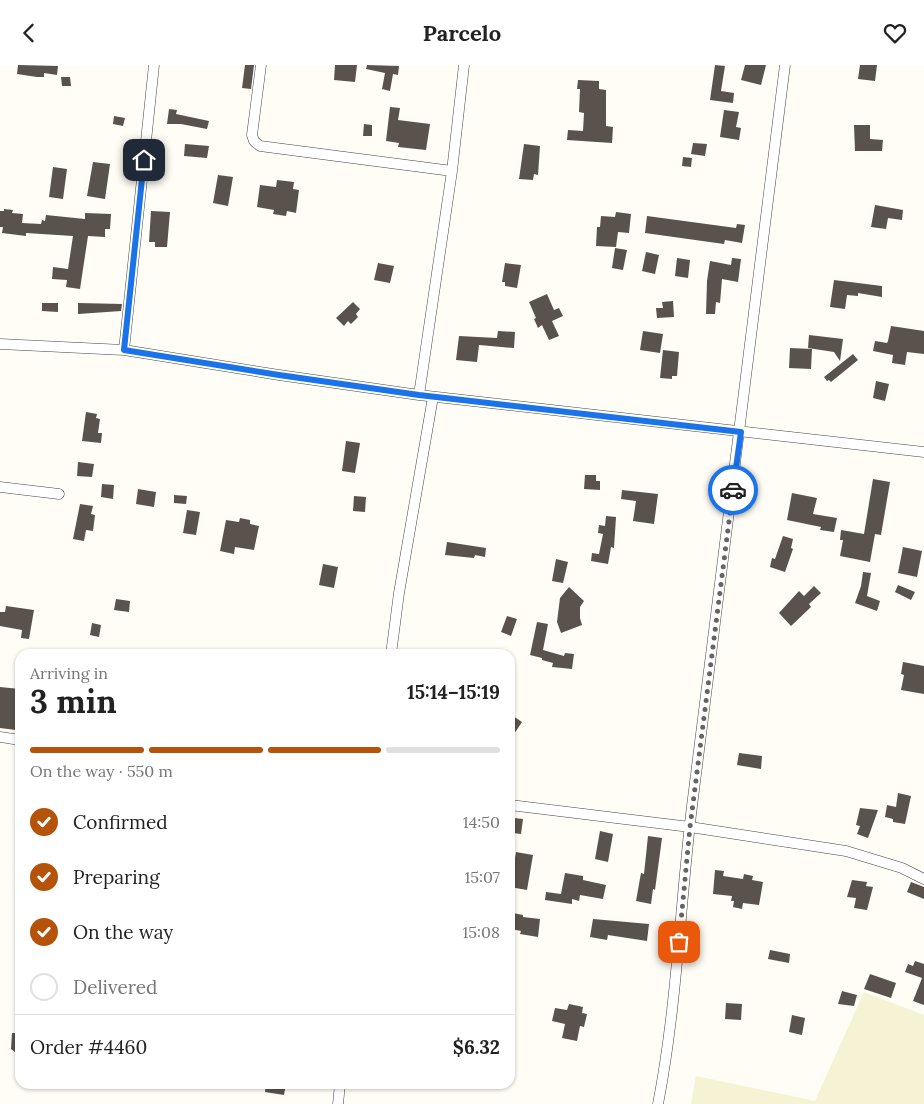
<!DOCTYPE html>
<meta charset="utf-8">
<style>
:root{--surface:#fff;--page:#f6f6f6;--text:#222;--muted:#767676;--line:#e0e0e0;--accent:#b45309}
body{margin:0;font-family:Lora,serif;background:var(--page);color:var(--text);height:100vh;display:flex;flex-direction:column;font-size:19px;white-space:nowrap}
*{box-sizing:border-box;margin:0}
p{font-size:16px;color:var(--muted)}
.icon{flex:none;width:28px;height:28px;fill:none;stroke:currentColor;stroke-width:2;stroke-linecap:round;stroke-linejoin:round}
.map{position:relative;flex:1;overflow:hidden}
.panel{position:absolute;left:15px;top:584px;width:500px;height:440px;display:flex;flex-direction:column;background:var(--surface);border-radius:15px;box-shadow:0 1px 4px #0004}
.panel>*{flex:none}
.pin{position:absolute;display:grid;place-items:center;width:42px;height:42px;color:#fff;margin:-21px;border-radius:10px;box-shadow:0 2px 8px #0006}
.courier{position:absolute;display:grid;place-items:center;width:50px;height:50px;margin:-25px;border:4px solid #1a73e8;border-radius:50%;background:#fff;color:#222;box-shadow:0 1px 6px #0007}
.headline em{font-style:normal;font-weight:700}
.headline div{display:flex;flex-direction:column-reverse}
.headline{display:flex;align-items:center;justify-content:space-between;height:85px;padding:0 15px}
h1{font-size:32px;font-weight:700;line-height:38px}
.bar{display:grid;grid-template-columns:repeat(4,1fr);gap:8px 5px;align-content:center;height:60px;padding:0 15px}
.bar i{height:6px;border-radius:4px;background:var(--line)}
.bar .selected{background:var(--accent)}
.bar p{grid-column:span 4}
.line{display:flex;align-items:center;gap:12px;padding:0 15px;border-top:1px solid var(--line)}
.line div{flex:1}
ol{padding:0 15px;list-style:none}
li{display:flex;align-items:center;gap:15px;height:55px}
li p{margin-inline-start:auto}
li .icon{padding:5px;border-radius:50%;background:var(--accent);color:#fff;stroke-width:4}
li:last-child{color:var(--muted)}
li i{width:28px;height:28px;border:2px solid var(--line);border-radius:50%}
header{display:flex;justify-content:space-between;align-items:center;height:65px;padding:0 15px;background:var(--surface);font-size:22px;font-weight:700}
.map>svg:first-child{display:block}
.farmland{fill:#f6f3d4}
.building{fill:#5a524d}
.lines{fill:none;stroke-linecap:round;stroke-linejoin:round}
.minor-casing{stroke:#444;stroke-width:11}
.minor{stroke:#fff;stroke-width:10}
.done{stroke:#646461;stroke-width:5;stroke-dasharray:0 9}
.route{stroke:#1a73e8;stroke-width:6}
</style>
<header><svg class="icon" aria-label="back" viewBox="0 0 24 24"><path d="M15 5l-7 7 7 7"/></svg>Parcelo<svg class="icon" aria-label="heart" viewBox="0 0 24 24"><path d="M12 20l-8-8c-3-5 5-10 8-4 3-6 11-1 8 4z"/></svg></header>
<div class="map">
<svg width="924" height="1039" viewBox="0 0 924 1039">
<rect width="100%" height="100%" fill="#fffdf5"/>
<path class="farmland" d="M 864,927 L 924,950 L 924,1039 L 691,1039 L 696,1011 L 815,1036 Z"/>
<path class="building" d="M 18,0 L 58,1 L 57,10 L 44,8 L 44,12 L 37,12 L 17,9 Z
M 245,0 L 254,0 L 251,24 L 242,23 Z
M 335,0 L 357,0 L 355,17 L 334,15 Z
M 367,0 L 399,1 L 398,10 L 393,9 L 390,26 L 382,24 L 385,8 L 366,4 Z
M 715,0 L 725,1 L 721,26 L 734,28 L 733,38 L 710,35 Z
M 745,0 L 766,0 L 761,20 L 741,15 Z
M 860,0 L 877,0 L 875,16 L 858,14 Z
M 61,12 L 70,12 L 71,21 L 62,21 Z
M 578,15 L 599,16 L 599,24 L 606,25 L 606,61 L 613,62 L 612,78 L 567,75 L 568,65 L 583,66 L 584,48 L 579,47 L 580,24 L 577,24 Z
M 390,42 L 400,43 L 398,55 L 430,59 L 426,85 L 398,82 L 399,78 L 386,76 Z
M 169,44 L 177,45 L 176,49 L 209,56 L 207,64 L 181,59 L 167,59 Z
M 724,45 L 739,47 L 736,62 L 741,63 L 739,75 L 720,72 Z
M 114,51 L 125,53 L 123,61 L 113,59 Z
M 364,59 L 372,60 L 372,71 L 363,71 Z
M 854,60 L 870,60 L 870,74 L 883,75 L 882,86 L 855,86 Z
M 693,78 L 707,79 L 705,91 L 691,89 Z
M 185,79 L 209,81 L 207,93 L 184,91 Z
M 524,79 L 540,81 L 538,110 L 534,109 L 533,115 L 519,114 Z
M 683,92 L 692,93 L 691,102 L 682,101 Z
M 93,97 L 110,99 L 105,134 L 87,131 Z
M 53,102 L 67,104 L 63,134 L 49,132 Z
M 218,110 L 233,112 L 228,141 L 213,138 Z
M 277,115 L 294,117 L 293,124 L 299,125 L 296,148 L 287,146 L 286,151 L 273,149 L 274,145 L 257,142 L 260,120 L 276,122 Z
M 875,140 L 903,145 L 902,155 L 888,153 L 886,164 L 871,162 Z
M 4,144 L 13,145 L 12,148 L 23,149 L 22,158 L 41,159 L 42,155 L 45,156 L 46,150 L 85,154 L 85,148 L 111,149 L 110,164 L 105,164 L 105,172 L 88,171 L 80,224 L 66,222 L 67,215 L 52,214 L 53,202 L 68,204 L 73,171 L 26,168 L 26,171 L 2,168 L 3,162 L 0,162 L 0,146 L 4,146 Z
M 151,146 L 170,147 L 167,182 L 155,182 L 155,177 L 149,177 Z
M 616,147 L 631,149 L 629,168 L 618,167 L 616,182 L 596,181 L 597,162 L 600,162 L 601,151 L 615,152 Z
M 647,151 L 736,163 L 737,159 L 745,160 L 742,178 L 725,175 L 724,179 L 645,168 Z
M 615,183 L 627,185 L 623,205 L 612,203 Z
M 646,187 L 659,190 L 655,209 L 642,206 Z
M 677,193 L 690,195 L 688,213 L 675,211 Z
M 732,193 L 741,194 L 738,217 L 722,214 L 720,238 L 716,237 L 715,249 L 706,249 L 707,216 L 710,196 L 731,200 Z
M 378,198 L 394,201 L 390,218 L 374,215 Z
M 505,198 L 521,200 L 517,223 L 505,221 L 505,217 L 502,217 Z
M 834,215 L 882,221 L 882,232 L 858,228 L 858,231 L 847,230 L 845,244 L 830,242 Z
M 547,229 L 554,245 L 559,243 L 563,251 L 552,256 L 559,271 L 549,275 L 542,260 L 538,263 L 534,254 L 536,253 L 529,237 Z
M 673,236 L 674,252 L 657,253 L 656,243 L 663,243 L 662,237 Z
M 353,237 L 360,244 L 356,249 L 358,252 L 351,259 L 348,256 L 344,261 L 336,253 Z
M 42,238 L 58,238 L 58,247 L 42,246 Z
M 78,238 L 122,239 L 121,246 L 78,249 Z
M 891,261 L 924,266 L 924,289 L 907,287 L 905,300 L 892,298 L 893,290 L 873,286 L 875,276 L 887,278 L 888,276 Z
M 498,266 L 515,267 L 514,283 L 479,280 L 477,297 L 456,295 L 459,271 L 497,273 Z
M 643,266 L 663,269 L 660,288 L 640,285 Z
M 809,270 L 843,274 L 840,296 L 834,287 L 808,283 Z
M 790,283 L 812,284 L 811,304 L 789,303 Z
M 663,285 L 679,287 L 677,311 L 672,311 L 672,314 L 660,313 Z
M 853,289 L 858,295 L 831,317 L 829,315 L 827,316 L 824,312 Z
M 876,316 L 889,319 L 885,336 L 873,333 Z
M 86,347 L 97,349 L 96,353 L 100,354 L 98,368 L 102,368 L 101,378 L 82,376 Z
M 346,376 L 360,378 L 355,408 L 342,406 Z
M 78,397 L 94,399 L 92,412 L 77,411 Z
M 585,410 L 596,410 L 596,416 L 600,416 L 600,425 L 584,424 Z
M 873,414 L 890,417 L 881,470 L 875,469 L 870,497 L 840,491 L 843,475 L 840,475 L 841,465 L 864,469 Z
M 102,419 L 114,420 L 113,434 L 101,432 Z
M 138,424 L 156,427 L 154,442 L 136,439 Z
M 622,425 L 658,429 L 654,459 L 633,456 L 636,436 L 621,434 Z
M 792,428 L 817,433 L 813,449 L 837,453 L 834,467 L 820,465 L 821,462 L 787,455 Z
M 174,430 L 187,431 L 186,439 L 174,438 Z
M 354,431 L 366,432 L 365,447 L 353,446 Z
M 80,439 L 93,441 L 91,449 L 95,450 L 93,466 L 86,465 L 84,476 L 73,474 Z
M 187,445 L 200,447 L 196,470 L 183,468 Z
M 606,451 L 616,452 L 614,483 L 611,482 L 608,499 L 591,496 L 592,488 L 599,489 L 603,469 L 598,468 L 599,460 L 605,461 Z
M 240,453 L 250,455 L 250,459 L 259,461 L 254,485 L 235,482 L 234,489 L 220,486 L 226,455 L 239,457 Z
M 783,471 L 793,474 L 791,483 L 793,484 L 785,507 L 770,502 L 772,493 L 775,494 Z
M 447,477 L 486,483 L 485,492 L 475,490 L 474,493 L 445,490 Z
M 903,482 L 922,486 L 917,512 L 898,508 Z
M 556,494 L 568,497 L 563,518 L 552,516 Z
M 323,499 L 338,502 L 334,523 L 319,520 Z
M 863,507 L 871,508 L 867,531 L 880,536 L 877,546 L 855,538 L 861,521 Z
M 898,520 L 915,527 L 911,535 L 895,527 Z
M 814,521 L 821,528 L 809,539 L 811,542 L 791,561 L 779,548 L 799,526 L 804,531 Z
M 569,522 L 584,536 L 580,542 L 580,553 L 582,560 L 561,568 L 557,557 L 560,533 Z
M 116,534 L 130,536 L 129,547 L 114,545 Z
M 6,541 L 34,545 L 29,574 L 21,573 L 22,565 L 0,561 L 0,547 L 5,547 Z
M 507,551 L 517,554 L 511,571 L 501,567 Z
M 537,557 L 548,559 L 543,585 L 564,591 L 565,588 L 574,589 L 572,604 L 552,602 L 553,598 L 542,595 L 542,593 L 530,590 Z
M 92,558 L 101,560 L 99,572 L 90,570 Z
M 903,597 L 924,601 L 924,629 L 901,625 L 904,610 L 901,609 Z
M 0,622 L 20,624 L 20,660 L 17,659 L 16,665 L 0,663 Z
M 510,649 L 522,657 L 510,675 Z
M 739,688 L 762,691 L 761,704 L 737,700 Z
M 898,728 L 911,731 L 905,759 L 893,757 L 893,754 L 885,752 L 887,740 L 896,742 Z
M 860,743 L 878,745 L 868,773 L 857,769 L 860,761 L 856,760 Z
M 514,753 L 523,754 L 521,769 L 513,768 Z
M 600,766 L 613,769 L 608,797 L 595,794 Z
M 648,771 L 662,773 L 655,825 L 653,824 L 651,839 L 636,836 L 641,808 L 644,809 Z
M 516,787 L 533,790 L 527,825 L 510,822 Z
M 715,805 L 724,806 L 723,811 L 743,814 L 744,809 L 753,811 L 752,815 L 763,817 L 759,840 L 743,838 L 742,844 L 733,842 L 734,836 L 731,836 L 732,831 L 713,829 Z
M 565,808 L 583,811 L 583,815 L 606,820 L 603,834 L 580,830 L 579,836 L 572,834 L 572,839 L 545,835 L 546,827 L 561,829 Z
M 852,815 L 867,817 L 866,821 L 873,822 L 867,845 L 854,843 L 856,833 L 847,832 Z
M 911,817 L 924,822 L 924,834 L 907,827 Z
M 513,848 L 523,850 L 523,852 L 540,854 L 538,872 L 520,869 L 521,866 L 511,864 Z
M 593,854 L 649,859 L 647,876 L 608,870 L 607,875 L 590,872 Z
M 770,885 L 790,889 L 789,898 L 768,894 Z
M 915,896 L 924,899 L 924,940 L 913,936 L 922,913 L 905,907 L 908,899 L 913,901 Z
M 870,909 L 896,918 L 891,933 L 864,924 Z
M 842,926 L 857,930 L 854,941 L 838,939 Z
M 726,938 L 742,939 L 741,955 L 725,954 Z
M 569,939 L 583,942 L 582,948 L 587,949 L 584,962 L 580,961 L 577,976 L 562,973 L 565,959 L 552,956 L 555,943 L 567,945 Z
M 792,950 L 805,953 L 802,970 L 789,967 Z
M 12,968 L 20,968 L 20,991 L 11,984 Z
M 266,1019 L 286,1019 L 284,1030 L 265,1027 Z"/>
<g class="lines">
<g class="minor-casing">
<path id="minor" d="M 261,0 L 252,70 L 254,76 L 260,81 L 452,106
M 0,279 L 124,285 L 279,310 L 419,330 L 924,387
M 124,285 L 154,0
M 419,330 L 452,106 L 464,0
M 0,422 L 59,429
M 391,589 L 399,528 L 433,332
M 0,672 L 20,675
M 510,740 L 690,762 L 846,786 L 902,803 L 924,814
M 338,1039 L 340,1019
M 658,1039 C 677,941 680,840 692,741 C 724,494 755,247 785,0"/>
</g>
<use href="#minor" class="minor"/>
</g>
<g class="lines">
<path class="done" d="M 679,877 L 690,762 L 733,425"/>
<path class="route" d="M 144,95 L 124,285 L 279,310 L 419,330 L 741,367 L 733,425"/>
</g>
</svg>
<div class="pin" style="left:679px;top:877px;background:#ea580c"><svg class="icon" aria-label="bag" viewBox="0 0 24 24"><path d="M5 8h14l-1 12H6zM9 8a3 3 0 0 1 6 0"/></svg></div>
<div class="pin" style="left:144px;top:95px;background:#1f2937"><svg class="icon" aria-label="home" viewBox="0 0 24 24"><path d="M3 11l9-7 9 7M6 9v11h12V9"/></svg></div>
<div class="courier" style="left:733px;top:425px"><svg class="icon" aria-label="car" viewBox="0 0 24 24"><path d="M5 17H2v-5l4-1 3-4h7l3 4 3 1v5h-3M9 17h6M6 11h13"/><circle cx="7" cy="17" r="2"/><circle cx="17" cy="17" r="2"/></svg></div>
<section class="panel">
<div class="headline"><div><h1>3 min</h1><p>Arriving in</p></div><em>15:14–15:19</em></div>
<div class="bar"><i class="selected"></i><i class="selected"></i><i class="selected"></i><i></i><p>On the way · 550 m</p></div>
<ol>
<li><svg class="icon" aria-label="check" viewBox="0 0 24 24"><path d="M5 12l5 5 9-10"/></svg>Confirmed<p>14:50</p></li>
<li><svg class="icon" aria-label="check" viewBox="0 0 24 24"><path d="M5 12l5 5 9-10"/></svg>Preparing<p>15:07</p></li>
<li><svg class="icon" aria-label="check" viewBox="0 0 24 24"><path d="M5 12l5 5 9-10"/></svg>On the way<p>15:08</p></li>
<li><i></i>Delivered</li>
</ol>
<div class="line" style="height:65px"><div>Order #4460</div><b>$6.32</b></div>
</section>
</div>
